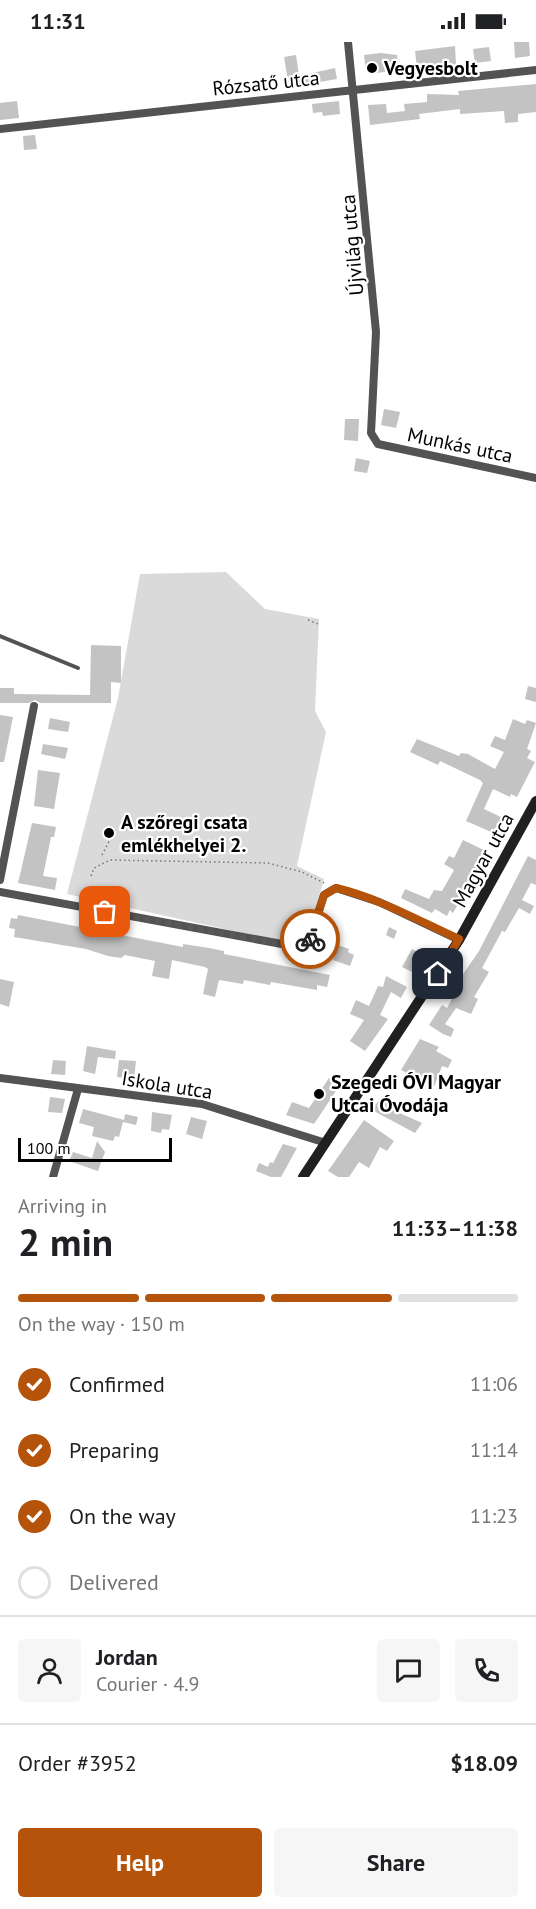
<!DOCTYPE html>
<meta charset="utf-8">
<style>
:root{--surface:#fff;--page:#f6f6f6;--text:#202124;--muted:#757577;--line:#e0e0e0;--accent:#b45309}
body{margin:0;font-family:"PT Sans",sans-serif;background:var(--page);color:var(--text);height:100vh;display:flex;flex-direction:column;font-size:22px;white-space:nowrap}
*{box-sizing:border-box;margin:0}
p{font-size:20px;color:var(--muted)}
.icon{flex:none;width:33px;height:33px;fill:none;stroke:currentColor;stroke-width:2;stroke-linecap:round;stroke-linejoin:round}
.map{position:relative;height:1135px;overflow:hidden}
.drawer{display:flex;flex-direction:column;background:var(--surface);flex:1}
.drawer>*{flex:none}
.scale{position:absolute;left:18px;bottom:15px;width:154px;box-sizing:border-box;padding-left:6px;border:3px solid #000;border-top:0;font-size:16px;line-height:21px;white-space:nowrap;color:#000;-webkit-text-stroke:4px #fff;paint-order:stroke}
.pin{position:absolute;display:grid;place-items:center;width:51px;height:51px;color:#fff;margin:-26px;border-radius:12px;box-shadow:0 3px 9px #0006}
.courier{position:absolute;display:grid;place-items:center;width:60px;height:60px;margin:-30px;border:4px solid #b45309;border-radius:50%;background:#fff;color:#222;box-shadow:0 2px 8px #0007}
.summary em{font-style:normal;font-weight:700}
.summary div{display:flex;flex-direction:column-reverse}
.summary{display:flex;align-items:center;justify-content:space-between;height:102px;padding:0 18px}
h1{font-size:39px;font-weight:700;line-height:45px}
.bar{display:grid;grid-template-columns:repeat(4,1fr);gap:9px 6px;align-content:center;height:72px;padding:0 18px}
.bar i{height:8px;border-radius:4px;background:var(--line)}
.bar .active{background:var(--accent)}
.bar p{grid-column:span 4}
.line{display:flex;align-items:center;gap:15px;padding:0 18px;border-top:2px solid var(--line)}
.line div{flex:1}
.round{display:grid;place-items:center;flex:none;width:63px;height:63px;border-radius:6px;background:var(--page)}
ol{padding:0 18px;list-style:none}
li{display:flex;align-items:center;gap:18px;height:66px}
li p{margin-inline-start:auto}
li .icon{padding:6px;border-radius:50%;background:var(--accent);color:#fff;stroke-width:4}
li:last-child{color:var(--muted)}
li i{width:33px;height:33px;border:3px solid var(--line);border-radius:50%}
.action{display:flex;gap:12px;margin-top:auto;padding:12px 18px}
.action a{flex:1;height:69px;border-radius:6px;background:var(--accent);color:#fff;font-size:24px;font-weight:700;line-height:69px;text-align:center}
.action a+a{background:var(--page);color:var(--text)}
.status{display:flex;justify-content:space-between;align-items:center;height:42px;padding:0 30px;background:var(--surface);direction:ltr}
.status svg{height:16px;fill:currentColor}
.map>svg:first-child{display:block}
.park{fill:#dadada}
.building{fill:#c3c3c3}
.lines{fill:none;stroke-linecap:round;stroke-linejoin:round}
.path{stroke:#757575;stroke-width:1.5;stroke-dasharray:1.5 3;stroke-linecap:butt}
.lane{stroke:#535353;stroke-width:4}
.street{stroke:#535353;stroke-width:8}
.secondary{stroke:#202020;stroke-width:10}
.done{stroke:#595959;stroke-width:6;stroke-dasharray:0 10.8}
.route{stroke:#b45309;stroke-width:8}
.poi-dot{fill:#000;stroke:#fff;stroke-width:2}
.labels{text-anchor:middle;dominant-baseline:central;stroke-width:4.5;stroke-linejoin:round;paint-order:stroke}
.poi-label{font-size:20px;font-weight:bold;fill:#000;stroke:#fff;text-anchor:start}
.street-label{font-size:20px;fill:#000;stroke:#fff}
</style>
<div class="status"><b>11:31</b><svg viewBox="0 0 49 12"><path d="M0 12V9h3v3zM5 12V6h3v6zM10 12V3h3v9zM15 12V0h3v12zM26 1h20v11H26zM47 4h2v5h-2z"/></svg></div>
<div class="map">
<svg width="536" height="1135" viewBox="0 0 536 1135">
<rect width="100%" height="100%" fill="#fff"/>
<path class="park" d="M 226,530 L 265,567 L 319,577 L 315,669 L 326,690 L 297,824 L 324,837 L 308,894 L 299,901 L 287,901 L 67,852 L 118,656 L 140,532 Z"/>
<path class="building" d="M 514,0 L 529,0 L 530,14 L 515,16 Z
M 455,4 L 456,23 L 417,26 L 415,9 Z
M 489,5 L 491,19 L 475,21 L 473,7 Z
M 381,11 L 397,13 L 399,28 L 369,32 L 366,30 L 364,13 Z
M 296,13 L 299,34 L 335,26 L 337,37 L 289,45 L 284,15 Z
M 536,42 L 536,70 L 518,72 L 518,80 L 505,81 L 504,69 L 460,72 L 460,67 L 419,72 L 420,77 L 370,83 L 368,63 L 386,62 L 387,71 L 405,69 L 404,62 L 427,60 L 427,52 L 459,53 L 458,49 Z
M 17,59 L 19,76 L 0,78 L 0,61 Z
M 339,59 L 340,72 L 323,74 L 322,70 L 313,71 L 312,62 Z
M 35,93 L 37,107 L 24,108 L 23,94 Z
M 384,367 L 400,370 L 396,386 L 381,383 Z
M 345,377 L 359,377 L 358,399 L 344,398 Z
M 356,416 L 370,419 L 367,431 L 354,429 Z
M 91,603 L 121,604 L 121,641 L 111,640 L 111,661 L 40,661 L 35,658 L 29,661 L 0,661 L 0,646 L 14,646 L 14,652 L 90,653 Z
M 528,644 L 536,646 L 536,660 L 525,657 Z
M 0,673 L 13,675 L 4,720 L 0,720 Z
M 50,676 L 70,680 L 68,690 L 48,687 Z
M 513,677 L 525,682 L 527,678 L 536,681 L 527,707 L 531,709 L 527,716 L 535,720 L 517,755 L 511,752 L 510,755 L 493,747 L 484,767 L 505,777 L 498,793 L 466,779 L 483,741 L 480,738 L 440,719 L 438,723 L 410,710 L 417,697 L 459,714 L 461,711 L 468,712 L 495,727 L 504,710 L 490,704 L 495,694 L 505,698 Z
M 43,702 L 68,706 L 65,717 L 41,712 Z
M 38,728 L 60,731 L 54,767 L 34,764 Z
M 32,781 L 56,785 L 54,795 L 51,795 L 43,834 L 57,836 L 55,848 L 18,841 Z
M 463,798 L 488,810 L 453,871 L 450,868 L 447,874 L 435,867 L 432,871 L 401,856 L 405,847 L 429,857 L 434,848 L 442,849 L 454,828 L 444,822 L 449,814 L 454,816 Z
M 528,814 L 536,818 L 536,843 L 531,841 L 522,858 L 534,864 L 530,872 L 519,866 L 505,890 L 502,889 L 482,926 L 489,930 L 474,955 L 478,957 L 471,972 L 456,966 L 445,982 L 454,987 L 451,995 L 443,992 L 429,983 L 442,963 L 447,966 L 454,953 L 450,951 L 479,909 Z
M 18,873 L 183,905 L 183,902 L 209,906 L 224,909 L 224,912 L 330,933 L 327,945 L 317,943 L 317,948 L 271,940 L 270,943 L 244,938 L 243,942 L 219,938 L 215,955 L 203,952 L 208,927 L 205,925 L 172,918 L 169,937 L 152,934 L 155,919 L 125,913 L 121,916 L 108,914 L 86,907 L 14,895 L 15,887 L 9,886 L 11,876 L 17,877 Z
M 389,885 L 397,889 L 394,897 L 386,893 Z
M 338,903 L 349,907 L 348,910 L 354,913 L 350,924 L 333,918 Z
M 412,907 L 425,914 L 414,931 L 402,925 Z
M 386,934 L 407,945 L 401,956 L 391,950 L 380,973 L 388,977 L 365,1009 L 350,999 L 364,978 L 350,972 L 356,958 L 369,964 L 378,944 L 383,945 Z
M 0,937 L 14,940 L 9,965 L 0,962 Z
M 420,997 L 439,1005 L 436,1009 L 452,1018 L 448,1026 L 442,1024 L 434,1045 L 401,1028 Z
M 87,1004 L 116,1009 L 115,1017 L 98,1015 L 95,1032 L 83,1029 Z
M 53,1018 L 66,1019 L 65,1033 L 51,1032 Z
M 119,1018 L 136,1019 L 134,1037 L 117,1035 Z
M 329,1036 L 340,1043 L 314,1082 L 286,1073 L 292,1060 L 309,1066 Z
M 50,1055 L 65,1057 L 62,1071 L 48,1070 Z
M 381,1055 L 395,1065 L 393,1068 L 422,1081 L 415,1091 L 372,1068 Z
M 83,1067 L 124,1078 L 125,1072 L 138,1075 L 136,1083 L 123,1080 L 119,1095 L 115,1094 L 113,1099 L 92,1094 L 94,1085 L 79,1081 Z
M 152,1070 L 172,1073 L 169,1088 L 162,1087 L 161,1091 L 151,1089 Z
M 191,1075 L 207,1079 L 202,1097 L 186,1092 Z
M 364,1078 L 394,1099 L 387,1109 L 380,1105 L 369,1126 L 359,1120 L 349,1135 L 338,1135 L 328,1129 Z
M 97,1099 L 105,1110 L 98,1129 L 69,1119 L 73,1110 L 92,1116 Z
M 283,1102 L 297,1106 L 281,1135 L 271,1135 L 256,1129 L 259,1121 L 268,1125 L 270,1120 L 273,1121 Z"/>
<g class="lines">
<path class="path" d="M 308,578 L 318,582
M 102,813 L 116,786
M 91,834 L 94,826 L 110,818 L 268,821 L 302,830 L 324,841"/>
<path class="lane" d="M 0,594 L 78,626"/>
<path class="street" d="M 348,0 L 376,290 L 371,391 L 378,402 L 536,436
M 0,87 L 536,28
M 0,838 L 34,664
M 0,850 L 298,905 L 309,899 L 324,853 L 336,846 L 379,860 L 459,898
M 0,1036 L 202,1062 L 326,1101
M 53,1135 L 78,1047"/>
<path class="secondary" d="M 303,1135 L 459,898 L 536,759"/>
</g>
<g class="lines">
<path class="done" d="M 105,870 L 298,905 L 310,897"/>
<path class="route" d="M 310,897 L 324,853 L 336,846 C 379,856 419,879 459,897 L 438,932"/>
</g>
<g class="poi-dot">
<circle cx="372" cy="26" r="6"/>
<circle cx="109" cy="791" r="6"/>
<circle cx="319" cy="1052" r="6"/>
</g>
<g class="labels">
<g class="poi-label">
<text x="384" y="26">Vegyesbolt</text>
<text x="121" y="780">A szőregi csata<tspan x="121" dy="23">emlékhelyei 2.</tspan></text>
<text x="331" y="1040">Szegedi ÓVI Magyar<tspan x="331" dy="23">Utcai Óvodája</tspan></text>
</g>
<g class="street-label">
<text transform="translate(266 41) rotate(-6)">Rózsatő utca</text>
<text transform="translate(352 203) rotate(-95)">Újvilág utca</text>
<text transform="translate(460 403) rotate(12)">Munkás utca</text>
<text transform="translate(483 818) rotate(-61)">Magyar utca</text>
<text transform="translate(167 1043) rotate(9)">Iskola utca</text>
</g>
</g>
</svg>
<div class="scale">100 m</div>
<div class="pin" style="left:105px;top:870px;background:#ea580c"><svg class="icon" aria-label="bag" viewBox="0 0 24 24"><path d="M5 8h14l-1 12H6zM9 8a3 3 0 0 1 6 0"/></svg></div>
<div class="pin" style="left:438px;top:932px;background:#1f2937"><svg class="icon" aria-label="home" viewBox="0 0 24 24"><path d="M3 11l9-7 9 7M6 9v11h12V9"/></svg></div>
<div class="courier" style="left:310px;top:897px"><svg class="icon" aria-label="bike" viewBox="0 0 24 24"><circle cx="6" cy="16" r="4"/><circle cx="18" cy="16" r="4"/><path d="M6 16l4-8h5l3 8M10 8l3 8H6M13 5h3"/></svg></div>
</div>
<section class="drawer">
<div class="summary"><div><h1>2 min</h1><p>Arriving in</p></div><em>11:33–11:38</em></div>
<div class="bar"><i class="active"></i><i class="active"></i><i class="active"></i><i></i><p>On the way · 150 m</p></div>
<ol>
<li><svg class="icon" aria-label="check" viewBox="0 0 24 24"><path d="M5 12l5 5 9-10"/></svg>Confirmed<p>11:06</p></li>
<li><svg class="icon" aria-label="check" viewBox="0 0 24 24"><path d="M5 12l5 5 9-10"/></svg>Preparing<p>11:14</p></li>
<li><svg class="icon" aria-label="check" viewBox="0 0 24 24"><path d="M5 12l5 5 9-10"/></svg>On the way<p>11:23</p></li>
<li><i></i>Delivered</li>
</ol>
<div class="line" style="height:108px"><a class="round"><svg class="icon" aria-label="person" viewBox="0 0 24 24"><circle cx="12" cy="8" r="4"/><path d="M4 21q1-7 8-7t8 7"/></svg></a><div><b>Jordan</b><p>Courier · 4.9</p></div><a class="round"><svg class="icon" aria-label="chat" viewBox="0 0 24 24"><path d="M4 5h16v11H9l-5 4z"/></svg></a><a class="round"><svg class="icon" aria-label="phone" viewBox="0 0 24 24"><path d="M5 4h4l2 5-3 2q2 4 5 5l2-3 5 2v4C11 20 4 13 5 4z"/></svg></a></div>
<div class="line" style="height:78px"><div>Order #3952</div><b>$18.09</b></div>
<div class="action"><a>Help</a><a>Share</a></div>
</section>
